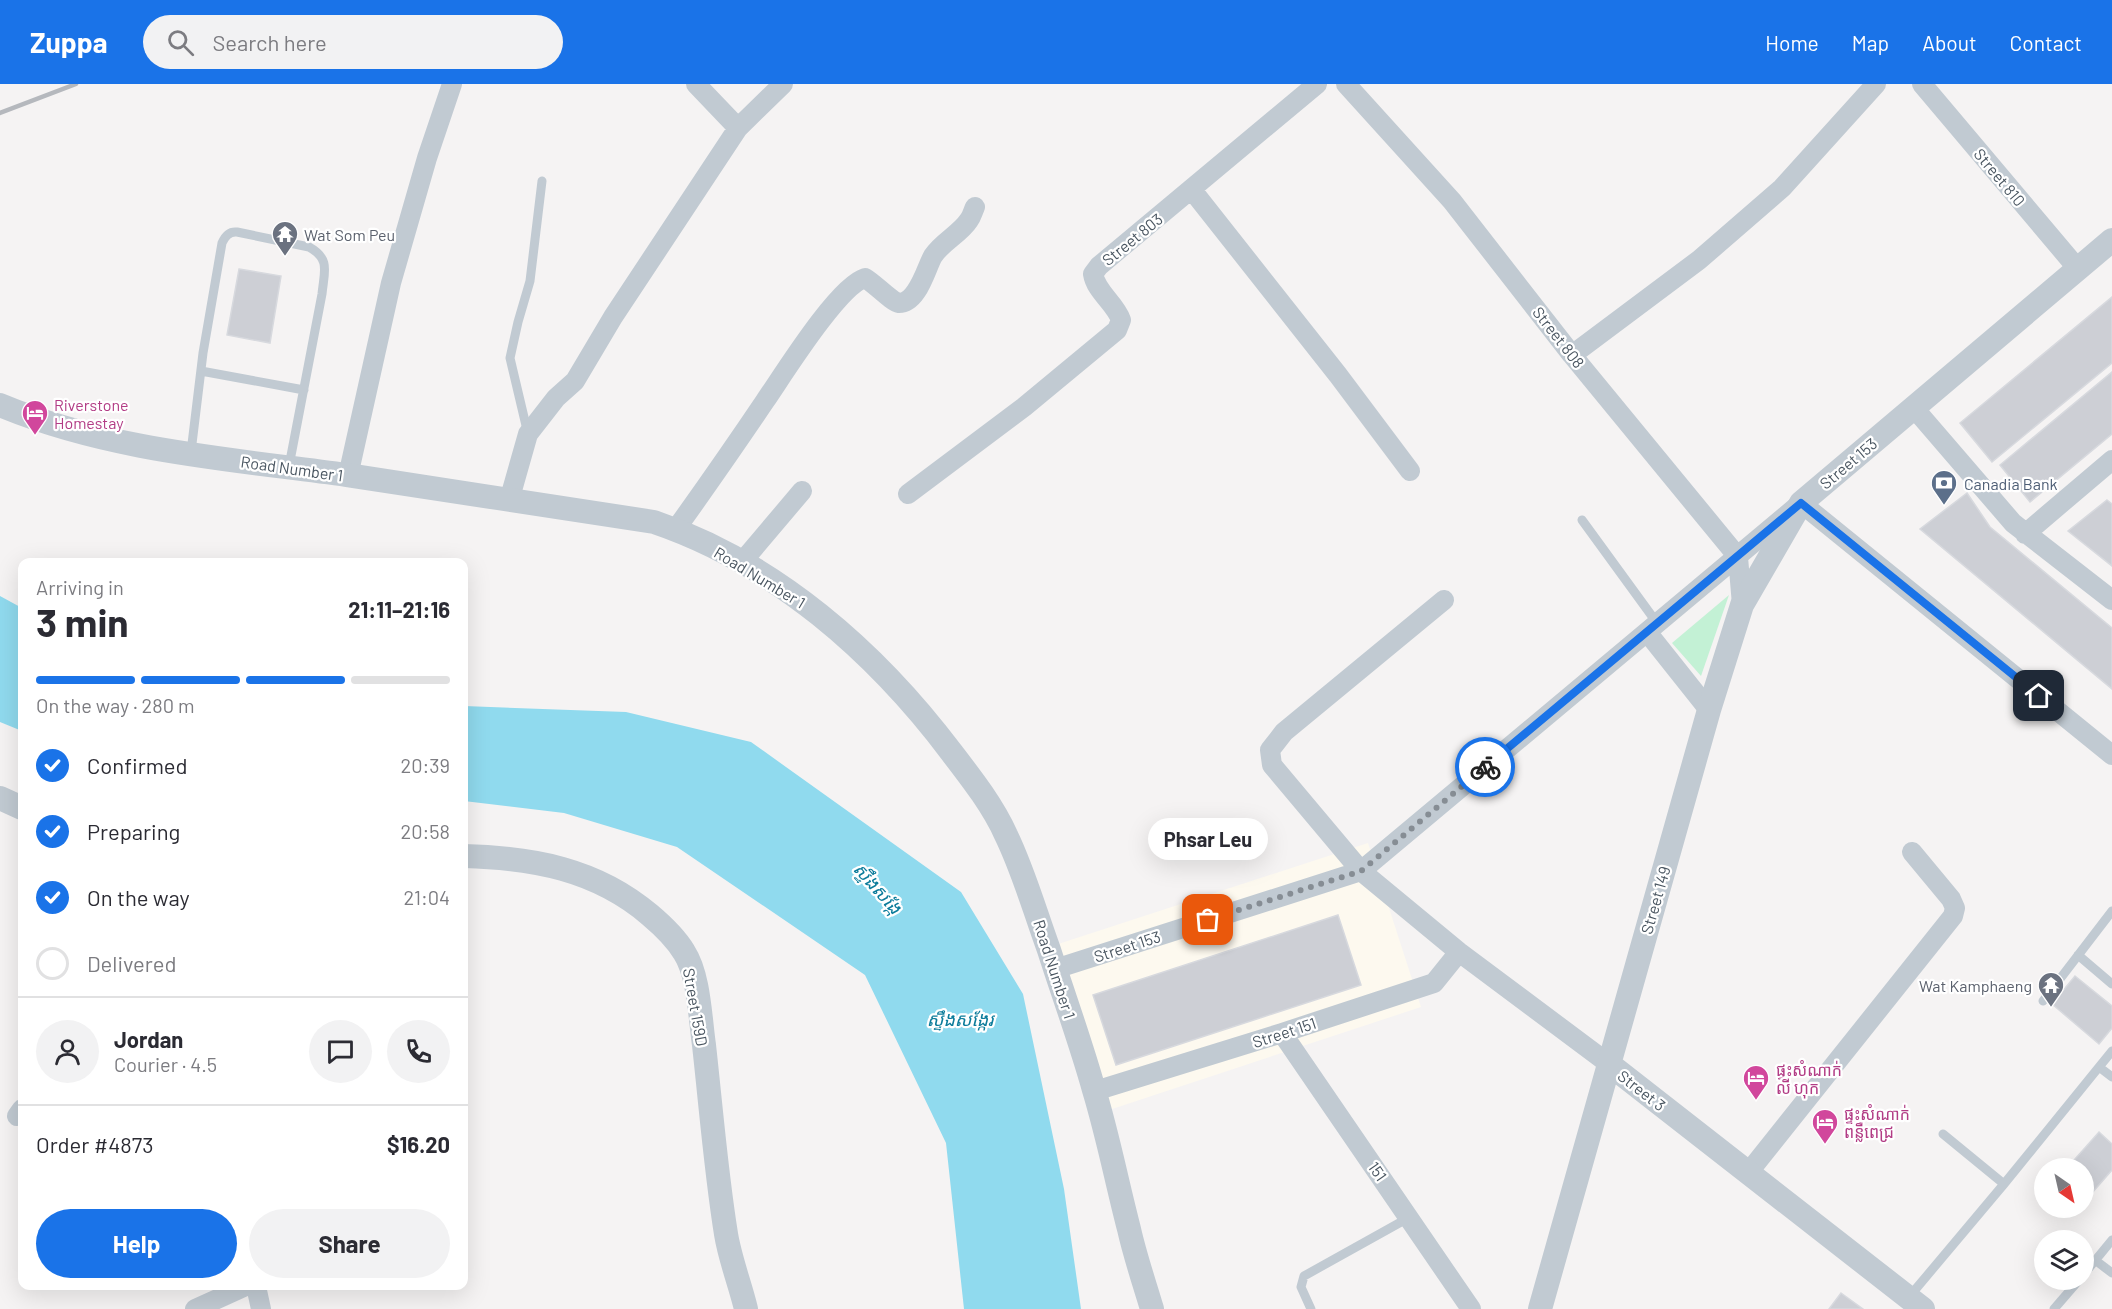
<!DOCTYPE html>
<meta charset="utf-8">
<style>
:root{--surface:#fff;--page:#f2f2f3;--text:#2b2b33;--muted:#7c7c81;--line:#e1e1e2;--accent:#1a73e8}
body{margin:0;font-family:Barlow,"Noto Sans Khmer",sans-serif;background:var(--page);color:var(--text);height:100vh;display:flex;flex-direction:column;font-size:22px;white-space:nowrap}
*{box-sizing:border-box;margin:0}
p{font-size:20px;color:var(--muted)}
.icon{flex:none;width:33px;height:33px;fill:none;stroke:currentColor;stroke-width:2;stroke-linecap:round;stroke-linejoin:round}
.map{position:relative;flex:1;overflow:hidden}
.panel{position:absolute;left:18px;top:474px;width:450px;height:732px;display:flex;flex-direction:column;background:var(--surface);border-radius:12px;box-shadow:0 6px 24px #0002}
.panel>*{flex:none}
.needle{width:39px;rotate:146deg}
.fabs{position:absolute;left:2034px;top:1074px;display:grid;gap:12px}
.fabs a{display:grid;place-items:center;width:60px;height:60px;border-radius:50%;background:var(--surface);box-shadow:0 6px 24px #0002;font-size:30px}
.pin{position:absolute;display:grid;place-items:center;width:51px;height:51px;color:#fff;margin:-26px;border-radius:12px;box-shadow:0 3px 9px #0006}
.courier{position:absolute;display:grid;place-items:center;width:60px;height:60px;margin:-30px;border:4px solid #1a73e8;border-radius:50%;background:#fff;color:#222;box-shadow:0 2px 8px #0007}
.bubble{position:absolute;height:42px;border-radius:21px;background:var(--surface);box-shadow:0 6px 24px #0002;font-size:20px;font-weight:700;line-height:42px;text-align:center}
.summary em{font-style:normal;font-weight:700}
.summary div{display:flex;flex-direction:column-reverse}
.summary{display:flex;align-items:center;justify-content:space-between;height:102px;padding:0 18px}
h1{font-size:39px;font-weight:700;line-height:45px}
.bar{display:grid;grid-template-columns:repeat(4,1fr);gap:9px 6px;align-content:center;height:72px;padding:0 18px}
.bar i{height:8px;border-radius:4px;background:var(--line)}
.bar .current{background:var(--accent)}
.bar p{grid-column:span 4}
.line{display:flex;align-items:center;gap:15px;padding:0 18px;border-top:2px solid var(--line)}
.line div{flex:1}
.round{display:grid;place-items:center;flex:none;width:63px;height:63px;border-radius:32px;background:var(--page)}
ol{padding:0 18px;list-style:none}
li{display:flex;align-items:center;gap:18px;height:66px}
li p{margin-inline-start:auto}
li .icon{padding:6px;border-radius:50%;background:var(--accent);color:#fff;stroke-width:4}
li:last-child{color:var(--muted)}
li i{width:33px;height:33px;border:3px solid var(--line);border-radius:50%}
.button{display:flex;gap:12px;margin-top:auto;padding:12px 18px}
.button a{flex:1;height:69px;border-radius:36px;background:var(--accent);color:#fff;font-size:24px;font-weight:700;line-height:69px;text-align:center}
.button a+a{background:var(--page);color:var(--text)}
header{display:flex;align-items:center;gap:36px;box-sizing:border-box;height:84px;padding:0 30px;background:var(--accent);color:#fff}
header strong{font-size:28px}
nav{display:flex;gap:33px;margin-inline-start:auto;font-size:21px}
.search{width:420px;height:54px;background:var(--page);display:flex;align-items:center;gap:15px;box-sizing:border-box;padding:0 21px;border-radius:33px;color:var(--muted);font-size:22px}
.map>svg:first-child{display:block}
.commercial{fill:#fdf9ef}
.green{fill:#c3f1d5}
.water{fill:#90daee}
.building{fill:#cdcfd5;stroke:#d7d9de;stroke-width:1.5}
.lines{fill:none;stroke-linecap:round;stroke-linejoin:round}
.service{stroke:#c1cad2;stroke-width:9}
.minor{stroke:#c1cad2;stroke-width:20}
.tertiary{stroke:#c1cad2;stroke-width:24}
.rail{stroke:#b5b8bd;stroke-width:4.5}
.done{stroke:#868d94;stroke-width:6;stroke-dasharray:0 10.8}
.route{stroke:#1a73e8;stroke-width:8}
.labels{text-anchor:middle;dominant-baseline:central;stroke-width:4.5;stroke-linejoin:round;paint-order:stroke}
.street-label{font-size:16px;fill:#4a5661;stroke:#fff}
.worship-label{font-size:16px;fill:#5b616d;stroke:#fff;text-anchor:start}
.hotel-label{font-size:16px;fill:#b23c85;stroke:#fff;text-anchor:start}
.service-label{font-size:16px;fill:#4e5e75;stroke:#fff;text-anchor:start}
.water-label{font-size:18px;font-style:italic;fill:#0c7c9b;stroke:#fff}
</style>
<header>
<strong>Zuppa</strong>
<div class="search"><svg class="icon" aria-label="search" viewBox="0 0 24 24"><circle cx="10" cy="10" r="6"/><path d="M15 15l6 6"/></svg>Search here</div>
<nav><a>Home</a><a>Map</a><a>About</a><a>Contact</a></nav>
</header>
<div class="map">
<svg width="2112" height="1225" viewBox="0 0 2112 1225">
<rect width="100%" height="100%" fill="#f5f3f3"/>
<path class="commercial" d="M 1368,759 L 1421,923 L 1100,1029 L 1046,864 Z"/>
<path class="green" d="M 1729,511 L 1701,592 L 1672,559 Z"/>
<path class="water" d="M 0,512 L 22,524 L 22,647 L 0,638 Z
M 464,622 L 626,628 L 751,658 L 961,808 L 1023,910 L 1064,1105 L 1081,1225 L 964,1225 L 946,1059 L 865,891 L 677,763 L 564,729 L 464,717 Z"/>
<path class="building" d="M 239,185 L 281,192 L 270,259 L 227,251 Z
M 2112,213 L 2112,279 L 1992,378 L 1960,339 Z
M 2112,288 L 2112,350 L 2030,418 L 2000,381 Z
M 1967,409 L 1990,443 L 2112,544 L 2112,605 L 1920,445 Z
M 2107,416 L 2112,420 L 2112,482 L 2068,447 Z
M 1338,831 L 1361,901 L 1116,981 L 1093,911 Z
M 2075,892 L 2112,922 L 2112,944 L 2099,960 L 2052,920 Z
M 2099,1048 L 2112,1060 L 2112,1086 L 2084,1118 L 2084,1084 L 2067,1084 Z
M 1841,1209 L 1863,1225 L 1829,1225 Z"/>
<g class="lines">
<path class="service" d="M 201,287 L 304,306
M 528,350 L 510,274 L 518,238 L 530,197 L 542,97
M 191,368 L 203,269 L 222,159 C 225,152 229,147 237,148 L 309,163 C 331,175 324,188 322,210 L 289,382
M 1582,436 L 1657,539
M 2078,871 L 2112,900
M 2043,917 L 2112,827
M 2099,983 L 2112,967
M 1943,1050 L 2004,1100
M 2095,1176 L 2112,1189
M 2084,1190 L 2112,1156
M 1909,1213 L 2004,1100 L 2099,983 L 2112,993
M 1311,1225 L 1301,1203 L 1304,1192 L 1410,1133
M 2054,1225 L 2079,1196"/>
<path class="minor" d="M 696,0 L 738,44
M 1346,0 L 1452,117 L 1572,271 L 1738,473 L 1742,521
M 1922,0 L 2078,185
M 1192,106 L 1338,291 L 1410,387
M 1572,271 L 1699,176 L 1782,104 L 1876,0
M 1914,324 L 2013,439 L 2112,516
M 348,392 L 391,199 L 427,74 L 452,0
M 908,410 L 1024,323 L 1117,246 L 1121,236 C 1115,219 1096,208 1093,190 L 1099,182 L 1317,0
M 509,417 L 528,350 L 556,314 L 575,297 L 613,233 L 738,44 L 783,0
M 676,445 C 706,403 736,360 765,317 C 783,291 838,202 865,194 C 874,199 892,218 899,219 C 918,219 926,184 933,172 C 942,158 960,150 969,136 C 972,132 973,127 975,123
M 2025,450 L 2112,376
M 742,478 L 802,407
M 1444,516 L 1284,648 L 1270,666 L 1272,681 L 1361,787 L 1459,868 L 1609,980
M 1647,548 L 1709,626
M 1055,885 L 1361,787 L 1801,419 L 2112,671
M 1282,949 L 1471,1225
M 1095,1007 L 1282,949 L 1434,899 L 1459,868
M 17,1032 L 22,1025
M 1748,1089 L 1953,832 L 1955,824 L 1951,815 L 1912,768
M 256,1202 L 261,1225
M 195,1225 L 246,1202"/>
<path class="tertiary" d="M 0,321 C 110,367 231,375 347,391 C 450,406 551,423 654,438 C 775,479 876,568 952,669 C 972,695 993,722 1006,751 C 1024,788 1035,828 1049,866 C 1064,913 1081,959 1094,1006 C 1108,1052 1117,1099 1129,1145 C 1135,1172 1144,1198 1152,1225
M 0,714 L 22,724
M 464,772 C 533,774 596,785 650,831 C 663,842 675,853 684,868 C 699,891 700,933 704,961 C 711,1024 716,1088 726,1150 C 730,1175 740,1200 746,1225
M 1609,980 L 1923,1225
M 1540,1225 L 1709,626 L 1742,521 L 1801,419 L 2112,156"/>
<path class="rail" d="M 0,29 L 76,0"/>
</g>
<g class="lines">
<path class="done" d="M 1208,836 L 1361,787 L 1485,683"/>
<path class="route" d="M 1485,683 L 1801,419 L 2039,612"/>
</g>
<defs>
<g id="temple-pin" transform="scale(1.35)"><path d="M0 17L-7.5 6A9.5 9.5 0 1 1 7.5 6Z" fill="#6b7280" stroke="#fff"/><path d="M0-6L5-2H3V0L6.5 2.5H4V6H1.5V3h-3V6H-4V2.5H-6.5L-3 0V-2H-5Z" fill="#fff"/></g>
<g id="hotel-pin" transform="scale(1.35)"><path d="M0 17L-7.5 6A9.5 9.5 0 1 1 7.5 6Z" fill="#d1479c" stroke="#fff"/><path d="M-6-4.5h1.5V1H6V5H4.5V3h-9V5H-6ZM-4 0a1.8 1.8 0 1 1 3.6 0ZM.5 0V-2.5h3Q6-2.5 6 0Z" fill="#fff"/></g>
<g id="bank-pin" transform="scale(1.35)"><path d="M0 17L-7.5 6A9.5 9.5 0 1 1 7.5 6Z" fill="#5c6f8a" stroke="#fff"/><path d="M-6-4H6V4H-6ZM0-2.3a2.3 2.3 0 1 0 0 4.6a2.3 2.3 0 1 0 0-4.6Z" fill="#fff"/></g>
</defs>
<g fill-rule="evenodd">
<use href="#temple-pin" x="285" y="150"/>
<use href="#hotel-pin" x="35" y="329"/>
<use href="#bank-pin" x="1944" y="399"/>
<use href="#temple-pin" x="2051" y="901"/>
<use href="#hotel-pin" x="1756" y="994"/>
<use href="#hotel-pin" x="1825" y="1038"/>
</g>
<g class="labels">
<g class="street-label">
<text transform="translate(2000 93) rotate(50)">Street 810</text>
<text transform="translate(1132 155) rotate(-39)">Street 803</text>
<text transform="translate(1559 253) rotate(52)">Street 808</text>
<text transform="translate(1848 379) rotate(-40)">Street 153</text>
<text transform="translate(292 384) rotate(8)">Road Number 1</text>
<text transform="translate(760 493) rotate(31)">Road Number 1</text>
<text transform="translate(1655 816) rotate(-74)">Street 149</text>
<text transform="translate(1127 862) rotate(-18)">Street 153</text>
<text transform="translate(1055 885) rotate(72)">Road Number 1</text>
<text transform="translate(696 923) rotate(80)">Street 159D</text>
<text transform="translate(1284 948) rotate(-18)">Street 151</text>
<text transform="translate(1642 1006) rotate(38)">Street 3</text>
<text transform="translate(1378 1087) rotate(55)">151</text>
</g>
<g class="worship-label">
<text x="304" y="150">Wat Som Peu</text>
<text x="2032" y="901" text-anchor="end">Wat Kamphaeng</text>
</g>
<g class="hotel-label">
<text x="54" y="320">Riverstone<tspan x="54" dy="18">Homestay</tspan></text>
<text x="1776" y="985">ផ្ទះសំណាក់<tspan x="1776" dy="18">លី ហុក</tspan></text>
<text x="1844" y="1029">ផ្ទះសំណាក់<tspan x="1844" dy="18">ពន្លឺពេជ្រ</tspan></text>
</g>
<g class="service-label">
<text x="1964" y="399">Canadia Bank</text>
</g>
<g class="water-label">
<text transform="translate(878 804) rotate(48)">ស្ទឹងសង្កែ</text>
<text x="960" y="935">ស្ទឹងសង្កែរ</text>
</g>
</g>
</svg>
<div class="fabs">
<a><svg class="needle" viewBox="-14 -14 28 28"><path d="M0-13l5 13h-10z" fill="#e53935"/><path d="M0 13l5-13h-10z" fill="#7c7c81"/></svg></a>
<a><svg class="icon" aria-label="layers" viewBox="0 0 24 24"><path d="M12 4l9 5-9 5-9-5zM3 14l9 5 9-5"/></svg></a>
</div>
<div class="pin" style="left:1208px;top:836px;background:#ea580c"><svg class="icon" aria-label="bag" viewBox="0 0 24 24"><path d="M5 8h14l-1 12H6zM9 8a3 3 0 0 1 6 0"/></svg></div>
<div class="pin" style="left:2039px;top:612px;background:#1f2937"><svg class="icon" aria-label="home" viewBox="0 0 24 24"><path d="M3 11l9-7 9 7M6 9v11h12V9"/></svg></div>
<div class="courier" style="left:1485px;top:683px"><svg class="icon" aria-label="bike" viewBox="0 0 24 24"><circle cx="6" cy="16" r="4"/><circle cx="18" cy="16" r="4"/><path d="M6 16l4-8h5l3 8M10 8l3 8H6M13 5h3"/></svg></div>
<div class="bubble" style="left:1148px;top:734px;width:120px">Phsar Leu</div>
<section class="panel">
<div class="summary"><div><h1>3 min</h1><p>Arriving in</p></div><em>21:11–21:16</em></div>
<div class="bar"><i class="current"></i><i class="current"></i><i class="current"></i><i></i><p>On the way · 280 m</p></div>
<ol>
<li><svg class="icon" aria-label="check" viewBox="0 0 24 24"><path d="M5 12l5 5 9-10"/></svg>Confirmed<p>20:39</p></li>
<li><svg class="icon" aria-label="check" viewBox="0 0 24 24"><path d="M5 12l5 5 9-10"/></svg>Preparing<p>20:58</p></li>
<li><svg class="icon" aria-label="check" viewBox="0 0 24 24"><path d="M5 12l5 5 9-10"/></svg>On the way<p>21:04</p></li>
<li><i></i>Delivered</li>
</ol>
<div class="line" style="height:108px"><a class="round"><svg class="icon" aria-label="person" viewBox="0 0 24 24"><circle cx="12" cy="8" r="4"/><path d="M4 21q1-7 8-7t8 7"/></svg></a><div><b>Jordan</b><p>Courier · 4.5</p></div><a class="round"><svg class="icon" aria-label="chat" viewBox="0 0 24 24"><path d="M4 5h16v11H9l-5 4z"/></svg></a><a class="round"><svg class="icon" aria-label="phone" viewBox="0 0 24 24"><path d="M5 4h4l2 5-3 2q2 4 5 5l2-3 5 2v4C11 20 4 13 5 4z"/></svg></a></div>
<div class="line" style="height:78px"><div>Order #4873</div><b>$16.20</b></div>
<div class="button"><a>Help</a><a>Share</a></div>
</section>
</div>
